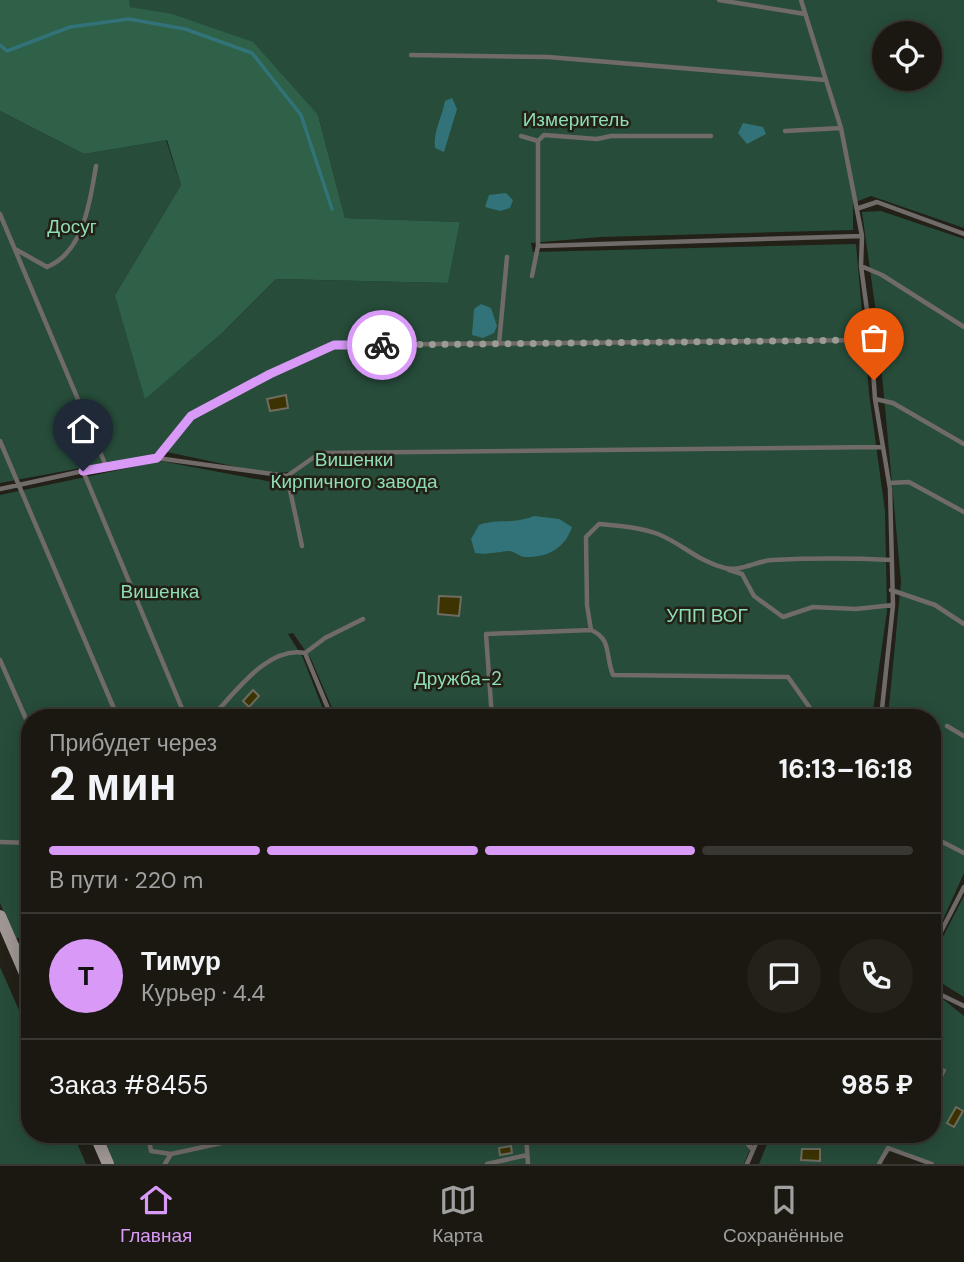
<!DOCTYPE html>
<html lang="ru">
<meta charset="utf-8">
<style>
:root{--surface:#1a1811;--page:#23211a;--text:#f1f3f6;--muted:#9fa09f;--line:#383731;--accent:#d99af7}
body{margin:0;font-family:"DM Sans",sans-serif;background:var(--page);color:var(--text);height:100vh;display:flex;flex-direction:column;font-size:26px;white-space:nowrap}
*{box-sizing:border-box;margin:0}
p{font-size:23px;color:var(--muted)}
.icon{flex:none;width:38px;height:38px;fill:none;stroke:currentColor;stroke-width:2;stroke-linecap:round;stroke-linejoin:round}
.map{position:relative;flex:1;overflow:hidden}
.drawer{position:absolute;left:21px;top:709px;width:920px;height:434px;display:flex;flex-direction:column;background:var(--surface);border-radius:28px;box-shadow:0 4px 18px #0003,0 0 0 2px var(--line)}
.drawer>*{flex:none}
.fabs{position:absolute;left:872px;top:21px;display:grid;gap:14px}
.fabs a{display:grid;place-items:center;width:70px;height:70px;border-radius:50%;background:var(--surface);box-shadow:0 4px 18px #0003,0 0 0 2px var(--line);font-size:35px}
.pin{position:absolute;display:grid;place-items:center;width:60px;height:60px;color:#fff;margin:-72px -30px;border-radius:50% 50% 50% 0;rotate:-45deg;box-shadow:0 0 7px #0007}
.pin .icon{rotate:45deg}
.courier{position:absolute;display:grid;place-items:center;width:70px;height:70px;margin:-35px;border:5px solid #d99af7;border-radius:50%;background:#fff;color:#222;box-shadow:0 2px 9px #0007}
.summary em{font-style:normal;font-weight:700}
.summary div{display:flex;flex-direction:column-reverse}
.summary{display:flex;align-items:center;justify-content:space-between;height:119px;padding:0 28px}
h1{font-size:46px;font-weight:700;line-height:52px}
.bar{display:grid;grid-template-columns:repeat(4,1fr);gap:10px 7px;align-content:center;height:84px;padding:0 28px}
.bar i{height:9px;border-radius:5px;background:var(--line)}
.bar .active{background:var(--accent)}
.bar p{grid-column:span 4}
.line{display:flex;align-items:center;gap:18px;padding:0 28px;border-top:2px solid var(--line)}
.line div{flex:1}
.round{display:grid;place-items:center;flex:none;width:74px;height:74px;border-radius:37px;background:var(--page)}
.menu{display:flex;justify-content:space-around;align-items:center;height:98px;border-top:2px solid var(--line);background:var(--surface);font-size:19px;color:var(--muted)}
.menu a{display:grid;justify-items:center;gap:4px}
.menu .active{color:var(--accent)}
.map>svg:first-child{display:block}
.green{fill:#274c3a;fill-rule:evenodd}
.forest{fill:#2f6048}
.water{fill:#327379}
.lines{fill:none;stroke-linecap:round;stroke-linejoin:round}
.stream{stroke:#327379;stroke-width:3.5}
.building{fill:#3c3300;stroke:#6e6c61;stroke-width:2}
.lane{stroke:#706b69;stroke-width:4.5}
.secondary{stroke:#9f9693;stroke-width:12}
.done{stroke:#9d9c94;stroke-width:7;stroke-dasharray:0 12.6}
.route{stroke:#d99af7;stroke-width:9}
.labels{text-anchor:middle;dominant-baseline:central;stroke-width:5;stroke-linejoin:round;paint-order:stroke}
.park-label{font-size:19px;fill:#8fddb5;stroke:#222017}
</style>
<div class="map">
<svg width="964" height="1164" viewBox="0 0 964 1164">
<rect width="100%" height="100%" fill="#222017"/>
<path class="green" d="M 129,0 L 964,0 L 964,228 L 871,196 L 853,203 L 853,230 L 600,237 L 531,243 L 533,252 L 856,244 L 869,393 L 885,511 L 887,611 L 872,717 L 336,717 L 311,659 L 293,633 L 288,634 L 303,658 L 326,717 L 30,718 L 30,933 L 15,939 L 0,903 L 0,495 L 161,461 L 293,486 L 289,472 L 270,474 L 167,452 L 0,483 L 0,111 L 84,154 L 166,140 L 181,185 L 115,295 L 224,331 L 276,279 L 448,283 L 460,222 L 345,218 L 318,115 L 172,15 L 129,7 ZM 884,33 L 929,33 L 929,79 L 884,79 Z
M 881,211 L 964,239 L 964,873 L 933,942 L 933,718 L 888,717 L 901,582 L 877,320 L 862,212 Z
M 964,896 L 964,997 L 933,978 L 933,956 Z
M 0,967 L 30,1035 L 30,1134 L 73,1134 L 86,1164 L 0,1164 Z
M 933,991 L 964,1016 L 964,1164 L 936,1164 L 891,1150 L 880,1164 L 759,1164 L 771,1134 L 933,1134 Z
M 101,1134 L 756,1134 L 744,1164 L 113,1164 Z"/>
<path class="forest" d="M 0,0 L 129,0 L 130,7 L 172,14 L 253,42 L 318,115 L 345,218 L 460,222 L 448,283 L 276,279 L 224,331 L 145,399 L 115,295 L 181,185 L 167,140 L 84,154 L 0,111 Z"/>
<path class="water" d="M 452,98 L 457,109 L 444,152 L 435,148 C 433,132 442,117 445,101 Z
M 743,123 L 763,127 L 766,134 L 747,144 L 738,133 Z
M 506,193 L 513,200 L 510,208 L 500,211 L 485,207 L 489,195 Z
M 481,304 L 491,308 L 497,326 L 494,333 L 483,338 L 472,335 L 474,309 Z
M 534,516 L 559,519 L 572,527 C 565,548 548,558 524,557 C 519,556 514,551 509,551 C 496,552 488,555 475,553 L 471,539 L 479,525 C 500,518 511,525 534,516 Z"/>
<g class="lines">
<path class="stream" d="M 0,45 L 7,51 L 70,27 L 129,19 L 185,29 L 252,53 L 301,115 L 332,209"/>
</g>
<path class="building" d="M 286,395 L 288,408 L 270,411 L 267,399 Z
M 439,596 L 461,597 L 459,616 L 438,614 Z
M 253,690 L 259,696 L 249,707 L 243,701 Z
M 939,1068 L 945,1070 L 939,1083 L 933,1081 Z
M 956,1107 L 963,1111 L 954,1127 L 947,1123 Z
M 451,1134 L 462,1134 L 463,1139 L 452,1140 Z
M 511,1146 L 512,1153 L 500,1155 L 499,1148 Z
M 802,1149 L 820,1149 L 820,1161 L 801,1160 Z"/>
<g class="lines">
<path class="lane" d="M 719,0 L 805,14
M 801,0 L 841,128 L 862,236 L 861,266 L 871,340 L 875,399 L 890,489 L 893,605 L 881,718
M 411,55 L 548,57 L 826,80
M 785,131 L 841,128
M 521,136 L 538,141 L 538,246
M 538,141 L 544,135 L 597,139 L 611,136 L 711,136
M 859,208 L 877,202 L 964,234
M 0,214 L 106,466 L 0,489
M 15,249 L 47,267 C 84,252 90,201 96,166
M 861,266 L 882,275 L 964,327
M 532,276 L 538,246 L 862,236
M 499,344 L 507,257
M 875,399 L 893,403 L 964,444
M 0,441 L 118,718
M 157,458 L 191,416 L 270,374 L 334,345 L 871,340
M 106,466 L 157,458 L 287,476 L 320,453 L 882,447
M 83,471 L 186,718
M 287,476 L 302,546
M 889,483 L 909,482 L 964,512
M 729,570 L 742,574 L 754,596 L 783,617 L 813,607 L 856,609 L 893,605
M 891,590 L 935,605 L 964,624
M 591,630 C 612,639 605,655 613,675 L 788,677 L 815,715 L 832,718
M 305,653 L 325,638 L 363,619
M 0,660 L 30,728
M 211,718 C 235,693 267,646 305,653 L 332,718
M 492,718 L 486,634 L 591,630 L 587,605 L 586,537 L 599,524 C 619,526 639,527 658,534 C 681,543 699,562 725,568 C 739,572 757,561 772,560 C 812,558 851,558 891,560
M 873,718 L 881,717
M 947,726 L 964,736
M 933,837 L 964,853
M 0,842 L 30,843
M 933,947 L 964,887
M 15,948 L 30,939
M 933,991 L 964,1006
M 148,1134 L 151,1151 L 171,1154
M 526,1134 L 528,1164
M 739,1134 L 753,1150
M 526,1138 L 542,1134
M 165,1164 L 171,1154 L 263,1134
M 487,1164 L 527,1155
M 747,1164 L 760,1134
M 879,1164 L 888,1148 L 932,1164"/>
<path class="secondary" d="M 0,916 L 30,985
M 95,1134 L 108,1164"/>
</g>
<g class="lines">
<path class="done" d="M 382,345 L 871,340 L 874,380"/>
<path class="route" d="M 83,471 L 157,458 L 191,416 L 270,374 L 334,345 L 382,345"/>
</g>
<g class="labels">
<g class="park-label">
<text x="576" y="119">Измеритель</text>
<text x="72" y="226">Досуг</text>
<text x="354" y="459">Вишенки<tspan x="354" dy="22">Кирпичного завода</tspan></text>
<text x="160" y="591">Вишенка</text>
<text x="707" y="615">УПП ВОГ</text>
<text x="458" y="678">Дружба-2</text>
</g>
</g>
</svg>
<div class="fabs">
<a><svg class="icon" aria-label="locate" viewBox="0 0 24 24"><circle cx="12" cy="12" r="6"/><path d="M12 2v4M12 18v4M2 12h4M18 12h4"/></svg></a>
</div>
<div class="pin" style="left:874px;top:380px;background:#ea580c"><svg class="icon" aria-label="bag" viewBox="0 0 24 24"><path d="M5 8h14l-1 12H6zM9 8a3 3 0 0 1 6 0"/></svg></div>
<div class="pin" style="left:83px;top:471px;background:#1f2937"><svg class="icon" aria-label="home" viewBox="0 0 24 24"><path d="M3 11l9-7 9 7M6 9v11h12V9"/></svg></div>
<div class="courier" style="left:382px;top:345px"><svg class="icon" aria-label="bike" viewBox="0 0 24 24"><circle cx="6" cy="16" r="4"/><circle cx="18" cy="16" r="4"/><path d="M6 16l4-8h5l3 8M10 8l3 8H6M13 5h3"/></svg></div>
<section class="drawer">
<div class="summary"><div><h1>2 мин</h1><p>Прибудет через</p></div><em>16:13–16:18</em></div>
<div class="bar"><i class="active"></i><i class="active"></i><i class="active"></i><i></i><p>В пути · 220 m</p></div>
<div class="line" style="height:126px"><b class="round" style="background:var(--accent);color:#111">Т</b><div><b>Тимур</b><p>Курьер · 4.4</p></div><a class="round"><svg class="icon" aria-label="chat" viewBox="0 0 24 24"><path d="M4 5h16v11H9l-5 4z"/></svg></a><a class="round"><svg class="icon" aria-label="phone" viewBox="0 0 24 24"><path d="M5 4h4l2 5-3 2q2 4 5 5l2-3 5 2v4C11 20 4 13 5 4z"/></svg></a></div>
<div class="line" style="height:91px"><div>Заказ #8455</div><b>985 ₽</b></div>
</section>
</div>
<nav class="menu">
<a class="active"><svg class="icon" aria-label="home" viewBox="0 0 24 24"><path d="M3 11l9-7 9 7M6 9v11h12V9"/></svg>Главная</a>
<a><svg class="icon" aria-label="map" viewBox="0 0 24 24"><path d="M3 6l6-2 6 2 6-2v14l-6 2-6-2-6 2zM9 4v14M15 6v14"/></svg>Карта</a>
<a><svg class="icon" aria-label="saved" viewBox="0 0 24 24"><path d="M7 4h10v16l-5-4-5 4z"/></svg>Сохранённые</a>
</nav>
